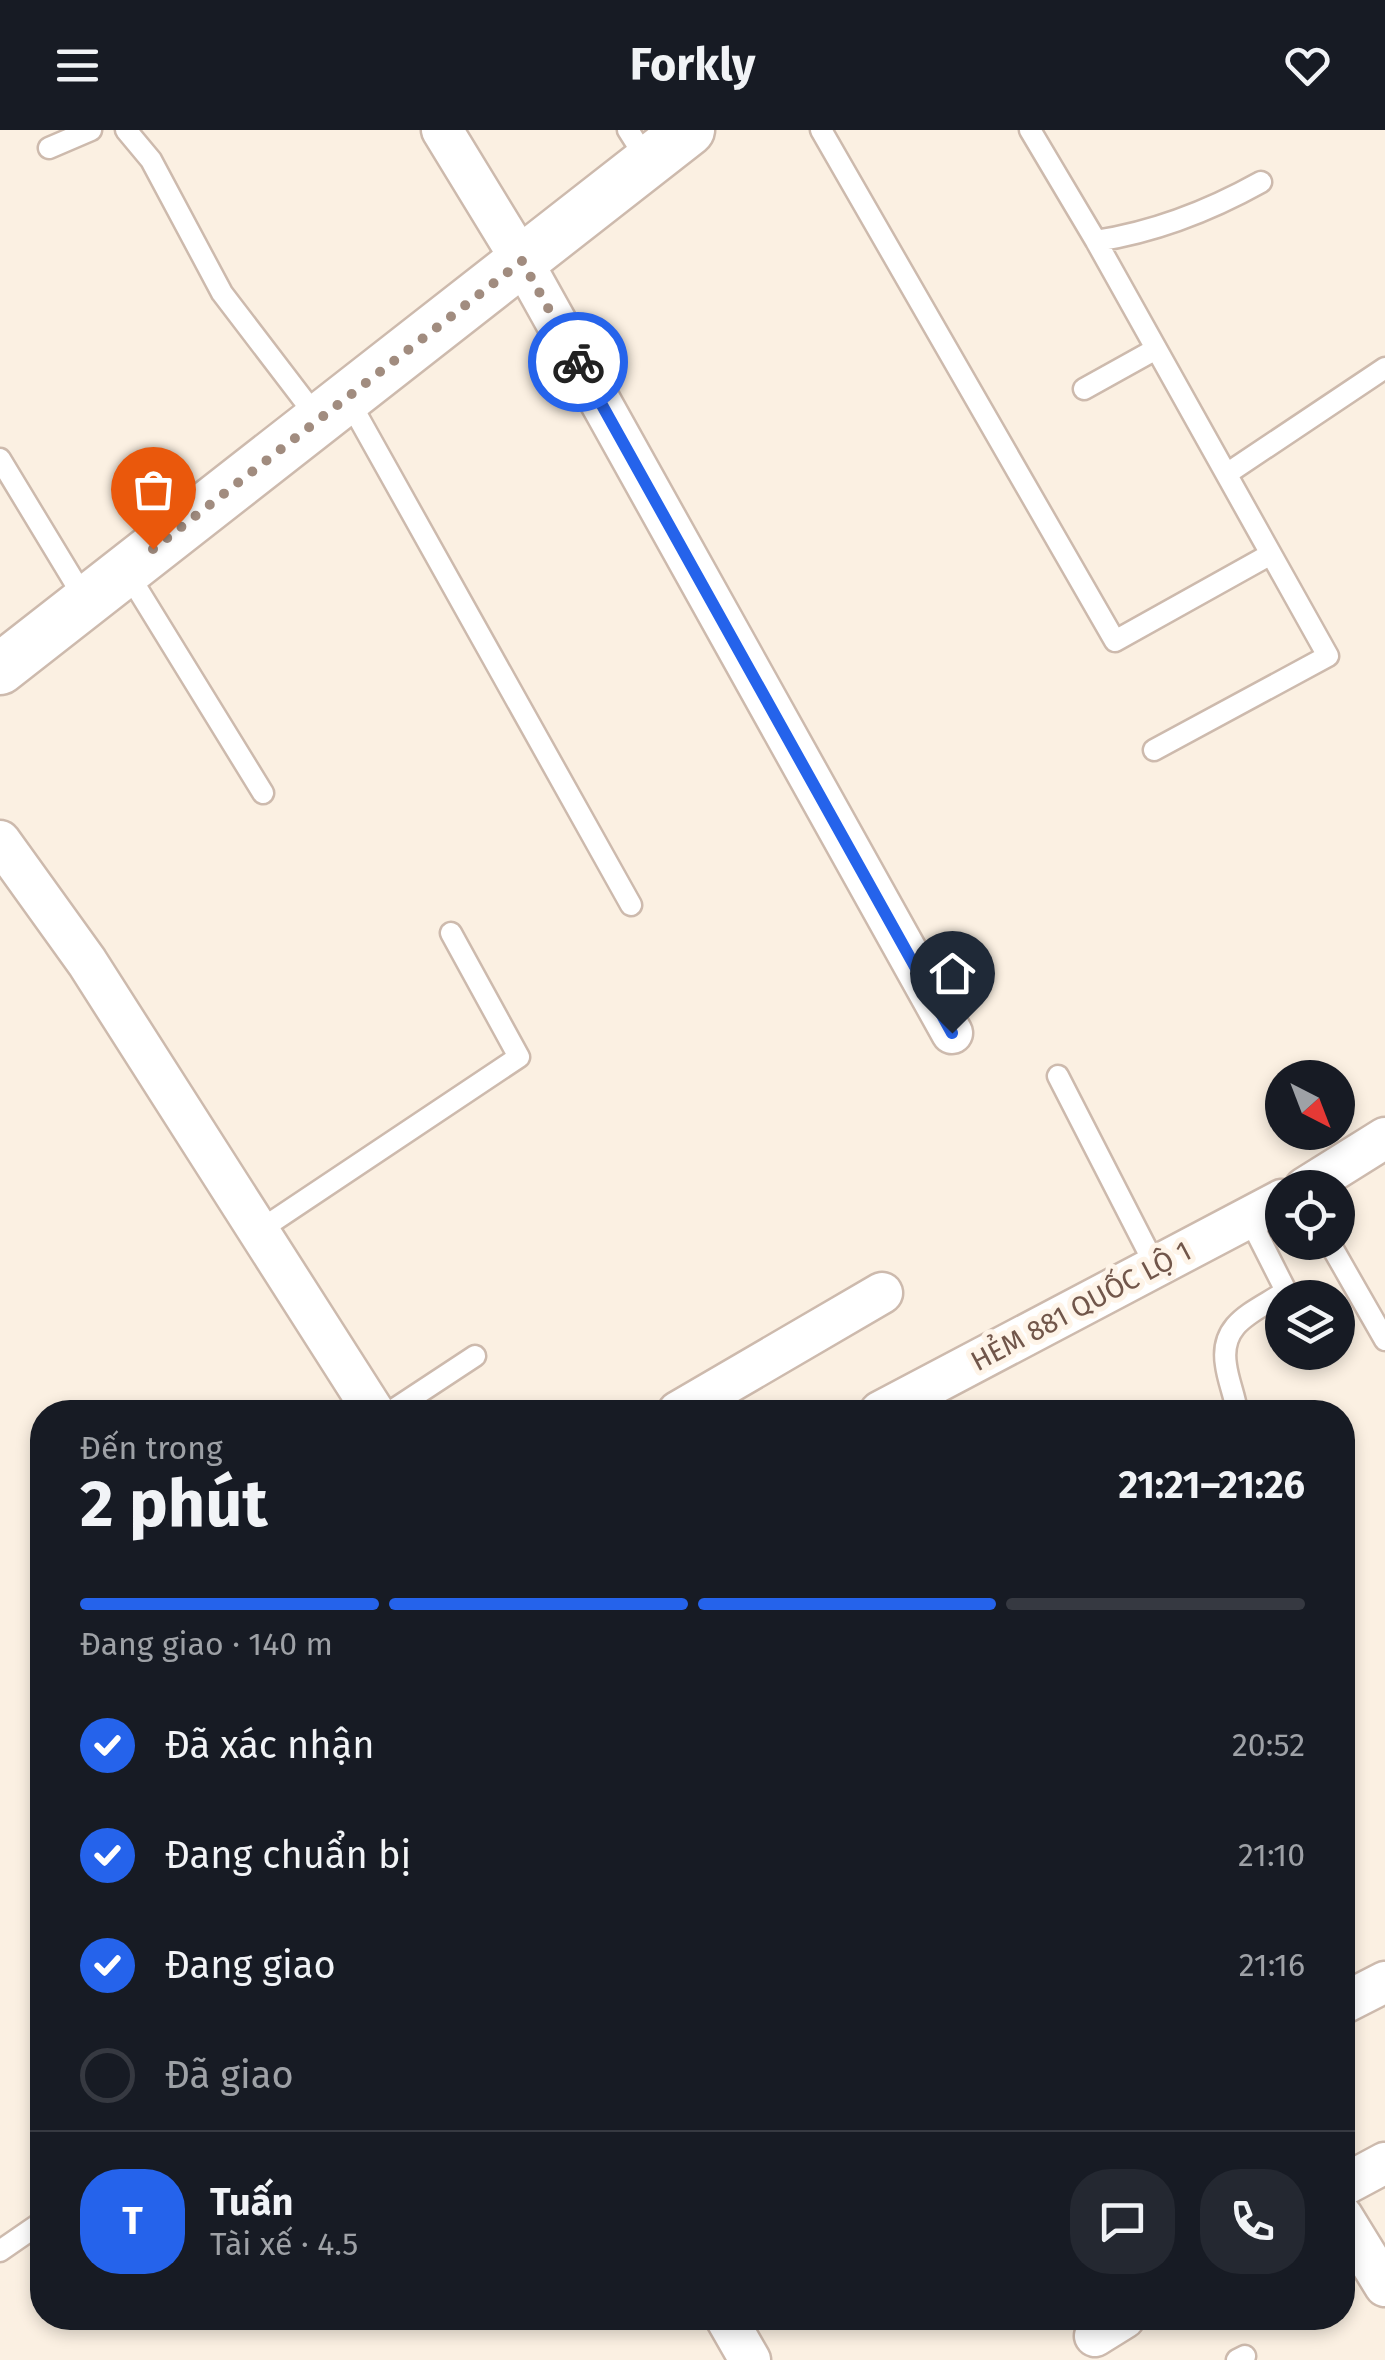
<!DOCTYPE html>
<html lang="vi">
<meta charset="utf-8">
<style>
:root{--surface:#171b24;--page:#242831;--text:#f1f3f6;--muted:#9ea1a6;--line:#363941;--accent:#2563eb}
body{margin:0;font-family:"Fira Sans",sans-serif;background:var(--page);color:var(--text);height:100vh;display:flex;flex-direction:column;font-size:38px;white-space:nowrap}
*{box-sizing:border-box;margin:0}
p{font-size:32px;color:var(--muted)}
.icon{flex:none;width:55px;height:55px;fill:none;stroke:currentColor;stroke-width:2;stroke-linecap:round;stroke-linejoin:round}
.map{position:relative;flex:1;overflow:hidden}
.details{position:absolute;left:30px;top:1270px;width:1325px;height:930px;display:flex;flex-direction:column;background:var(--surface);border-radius:40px;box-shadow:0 5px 15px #0003}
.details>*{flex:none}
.needle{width:65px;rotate:138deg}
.tools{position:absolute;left:1265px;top:930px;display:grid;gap:20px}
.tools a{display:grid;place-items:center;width:90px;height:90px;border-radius:50%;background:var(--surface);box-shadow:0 5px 15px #0003;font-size:50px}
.pin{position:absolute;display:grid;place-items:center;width:85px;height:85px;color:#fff;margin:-102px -42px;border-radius:50% 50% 50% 0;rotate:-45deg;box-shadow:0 0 10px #0007}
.pin .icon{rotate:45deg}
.courier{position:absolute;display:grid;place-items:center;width:100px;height:100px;margin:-50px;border:8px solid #2563eb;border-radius:50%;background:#fff;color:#222;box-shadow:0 2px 12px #0007}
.overview em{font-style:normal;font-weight:700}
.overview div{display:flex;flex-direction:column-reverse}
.overview{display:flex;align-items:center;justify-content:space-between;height:170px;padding:0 50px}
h1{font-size:65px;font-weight:700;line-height:75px}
.bar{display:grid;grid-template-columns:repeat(4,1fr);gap:15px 10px;align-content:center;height:120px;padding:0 50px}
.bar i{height:12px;border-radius:8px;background:var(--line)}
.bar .on{background:var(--accent)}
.bar p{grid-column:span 4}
.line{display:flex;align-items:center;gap:25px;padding:0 50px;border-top:2px solid var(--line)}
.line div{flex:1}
.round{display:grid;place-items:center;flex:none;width:105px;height:105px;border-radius:40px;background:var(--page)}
ol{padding:0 50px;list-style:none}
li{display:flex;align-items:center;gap:30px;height:110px}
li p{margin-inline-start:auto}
li .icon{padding:10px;border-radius:50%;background:var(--accent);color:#fff;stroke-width:4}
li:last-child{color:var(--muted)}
li i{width:55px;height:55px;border:5px solid var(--line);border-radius:50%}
header{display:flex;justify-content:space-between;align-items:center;height:130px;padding:0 50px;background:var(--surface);font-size:45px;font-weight:700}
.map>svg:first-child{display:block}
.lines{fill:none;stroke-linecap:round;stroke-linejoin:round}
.service-casing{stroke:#cdbaad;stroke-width:25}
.minor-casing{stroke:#cdbaad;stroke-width:45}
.tertiary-casing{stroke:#cdbaad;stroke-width:55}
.service{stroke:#fff;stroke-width:20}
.minor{stroke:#fff;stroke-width:40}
.tertiary{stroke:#fff;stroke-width:50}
.done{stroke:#a18c7f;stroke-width:10;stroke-dasharray:0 18}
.route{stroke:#2563eb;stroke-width:12}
.labels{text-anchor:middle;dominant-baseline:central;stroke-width:10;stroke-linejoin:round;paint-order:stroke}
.street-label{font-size:28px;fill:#71564a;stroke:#fef4e8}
</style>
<header><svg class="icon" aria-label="menu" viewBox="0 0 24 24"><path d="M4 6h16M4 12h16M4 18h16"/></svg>Forkly<svg class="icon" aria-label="heart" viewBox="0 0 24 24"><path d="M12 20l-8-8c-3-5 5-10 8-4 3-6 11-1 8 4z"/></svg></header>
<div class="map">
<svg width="1385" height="2230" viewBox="0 0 1385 2230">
<rect width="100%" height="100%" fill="#fbf0e2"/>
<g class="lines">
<g class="service-casing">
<path id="service" d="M 126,0 L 151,30 L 222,163 L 319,290
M 628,0 L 647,30
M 821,0 L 1115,511 L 1271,424
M 1030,0 L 1096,111 C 1155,102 1209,81 1261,52
M 49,18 L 91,0
M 1096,111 L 1328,526 L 1154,620
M 1084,259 L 1156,219
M 348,269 L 631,775
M 0,329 L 86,471
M 1228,343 L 1385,238
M 127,442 L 263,663
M 1058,946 L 1156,1137
M 257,1102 L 519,927 L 451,803
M 1329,1112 L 1385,1210
M 390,1282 L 475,1226
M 1237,1282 C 1235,1266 1228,1251 1226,1235 C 1219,1192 1255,1182 1286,1161 L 1249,1088
M 0,2121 L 42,2092
M 1237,2230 L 1245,2226"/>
</g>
<g class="minor-casing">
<path id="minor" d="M 442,0 L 522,131 L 952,903
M 0,711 L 87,832 L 374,1282
M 1305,1058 L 1385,1008
M 678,1282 L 882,1163
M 880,1282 L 1282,1070
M 1342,1874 L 1385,1852
M 1342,2056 L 1385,2033
M 1342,2086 L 1385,2156
M 726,2188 L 750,2230
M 1095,2206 L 1124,2188"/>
</g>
<g class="tertiary-casing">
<path id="tertiary" d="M 0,539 L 689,0"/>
</g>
<use href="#service" class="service"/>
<use href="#minor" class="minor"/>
<use href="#tertiary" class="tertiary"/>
</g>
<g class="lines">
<path class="done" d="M 153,419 L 522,131 L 578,232"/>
<path class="route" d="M 578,232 L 952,903"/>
</g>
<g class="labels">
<g class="street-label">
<text transform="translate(1081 1176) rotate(-28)">HẺM 881 QUỐC LỘ 1</text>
</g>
</g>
</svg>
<div class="tools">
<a><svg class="needle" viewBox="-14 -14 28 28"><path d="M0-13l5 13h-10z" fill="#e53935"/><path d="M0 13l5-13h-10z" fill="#9ea1a6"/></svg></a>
<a><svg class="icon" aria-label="locate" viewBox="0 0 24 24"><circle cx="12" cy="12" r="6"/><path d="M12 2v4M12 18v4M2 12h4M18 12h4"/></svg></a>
<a><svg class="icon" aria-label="layers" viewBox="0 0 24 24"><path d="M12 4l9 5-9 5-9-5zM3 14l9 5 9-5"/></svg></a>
</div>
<div class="pin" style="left:153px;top:419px;background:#ea580c"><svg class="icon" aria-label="bag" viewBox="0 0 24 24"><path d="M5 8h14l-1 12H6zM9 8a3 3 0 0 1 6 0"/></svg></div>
<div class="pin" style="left:952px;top:903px;background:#1f2937"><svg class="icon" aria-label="home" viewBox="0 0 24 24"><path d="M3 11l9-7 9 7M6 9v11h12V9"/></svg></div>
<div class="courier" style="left:578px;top:232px"><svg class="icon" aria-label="bike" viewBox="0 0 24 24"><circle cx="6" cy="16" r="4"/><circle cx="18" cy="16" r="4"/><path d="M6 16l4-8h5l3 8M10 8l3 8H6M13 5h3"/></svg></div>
<section class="details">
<div class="overview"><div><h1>2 phút</h1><p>Đến trong</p></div><em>21:21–21:26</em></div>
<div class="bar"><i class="on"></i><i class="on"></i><i class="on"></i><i></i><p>Đang giao · 140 m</p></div>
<ol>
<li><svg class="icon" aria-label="check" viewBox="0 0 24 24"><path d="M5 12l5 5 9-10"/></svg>Đã xác nhận<p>20:52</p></li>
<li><svg class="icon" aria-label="check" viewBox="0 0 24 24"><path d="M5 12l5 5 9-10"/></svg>Đang chuẩn bị<p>21:10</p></li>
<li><svg class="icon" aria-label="check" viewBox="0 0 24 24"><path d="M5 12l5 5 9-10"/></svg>Đang giao<p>21:16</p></li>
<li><i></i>Đã giao</li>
</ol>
<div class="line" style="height:180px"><b class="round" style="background:var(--accent);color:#fff">T</b><div><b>Tuấn</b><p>Tài xế · 4.5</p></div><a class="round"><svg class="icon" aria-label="chat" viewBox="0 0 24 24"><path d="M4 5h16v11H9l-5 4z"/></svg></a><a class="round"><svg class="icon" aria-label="phone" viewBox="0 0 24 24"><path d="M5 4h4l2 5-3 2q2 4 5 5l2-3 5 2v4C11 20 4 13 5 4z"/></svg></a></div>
</section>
</div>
